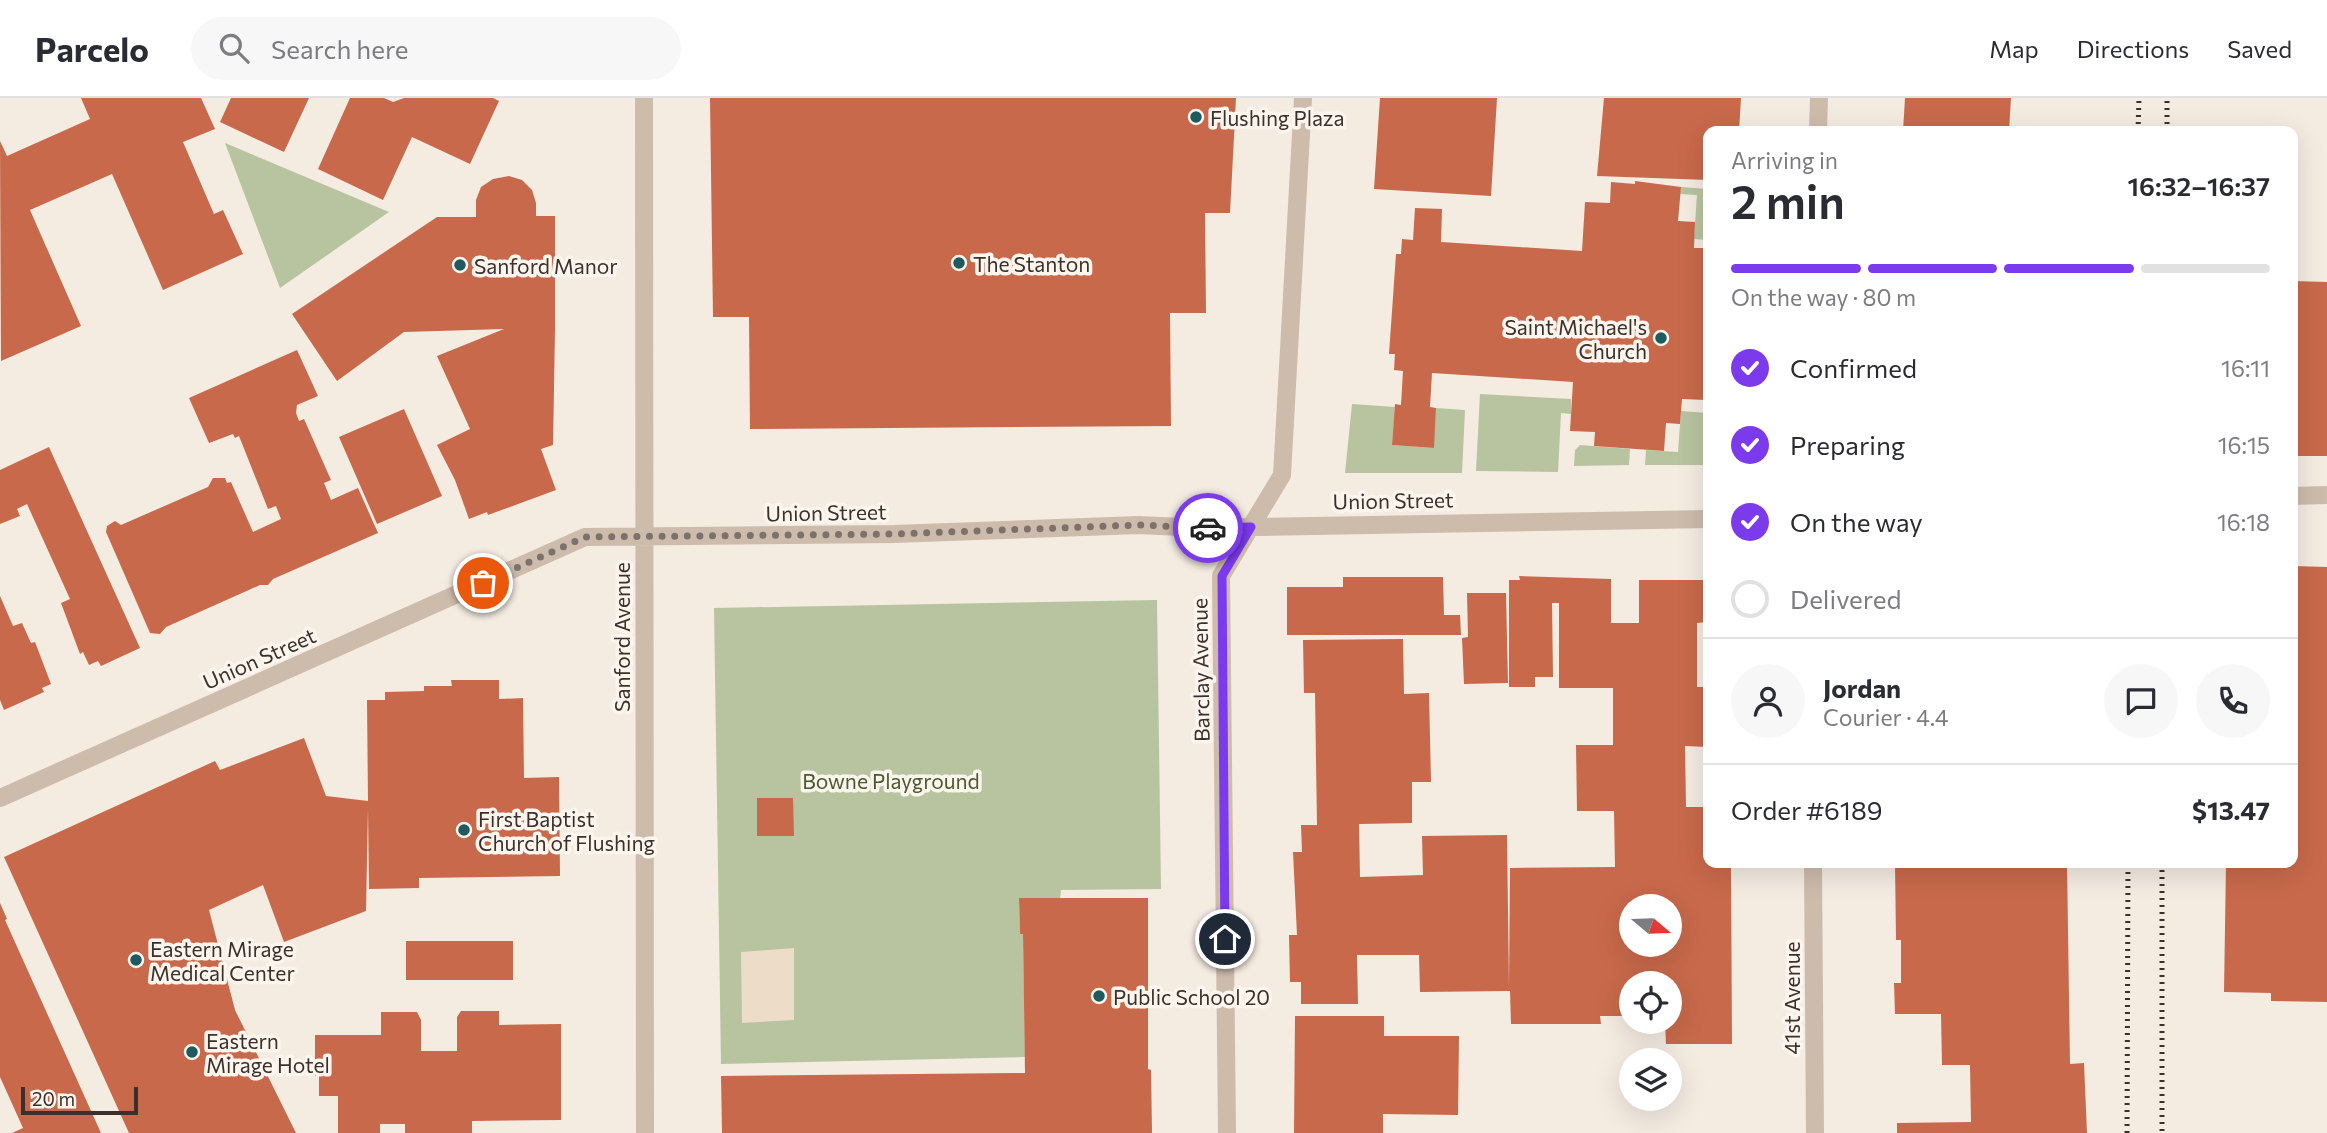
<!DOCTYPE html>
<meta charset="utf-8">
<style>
:root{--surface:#fff;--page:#f7f7f7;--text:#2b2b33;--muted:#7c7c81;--line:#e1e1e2;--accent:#7c3aed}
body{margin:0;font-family:Commissioner,sans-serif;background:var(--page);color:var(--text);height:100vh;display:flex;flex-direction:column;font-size:26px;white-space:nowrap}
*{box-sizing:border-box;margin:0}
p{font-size:23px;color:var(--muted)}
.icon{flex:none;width:38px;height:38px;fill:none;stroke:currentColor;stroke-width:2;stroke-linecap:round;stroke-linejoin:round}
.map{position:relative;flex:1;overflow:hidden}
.details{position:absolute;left:1703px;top:28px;width:595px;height:742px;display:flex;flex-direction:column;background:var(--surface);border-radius:14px;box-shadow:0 7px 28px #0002}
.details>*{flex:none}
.needle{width:46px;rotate:109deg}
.fabs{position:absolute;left:1619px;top:796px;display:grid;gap:14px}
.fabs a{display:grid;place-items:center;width:63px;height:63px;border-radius:50%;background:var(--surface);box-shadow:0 7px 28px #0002;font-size:35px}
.scale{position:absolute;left:21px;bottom:18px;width:117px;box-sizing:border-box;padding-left:7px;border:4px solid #3b302b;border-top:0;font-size:19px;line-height:24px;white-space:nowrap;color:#3b302b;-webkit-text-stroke:5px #fbf5ee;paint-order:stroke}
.pin{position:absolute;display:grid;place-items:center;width:60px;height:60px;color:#fff;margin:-30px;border:4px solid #fff;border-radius:50%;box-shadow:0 2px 7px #0007}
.courier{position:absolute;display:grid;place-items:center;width:70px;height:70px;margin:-35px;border:5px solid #7c3aed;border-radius:50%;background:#fff;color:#222;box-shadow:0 2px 9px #0007}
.summary em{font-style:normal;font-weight:600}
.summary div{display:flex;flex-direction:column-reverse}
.summary{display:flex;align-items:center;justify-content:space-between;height:119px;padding:0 28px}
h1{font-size:46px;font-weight:600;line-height:52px}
.bar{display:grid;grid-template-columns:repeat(4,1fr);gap:10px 7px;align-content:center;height:84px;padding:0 28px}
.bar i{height:9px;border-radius:5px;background:var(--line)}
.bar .selected{background:var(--accent)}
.bar p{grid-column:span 4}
.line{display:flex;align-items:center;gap:18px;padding:0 28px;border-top:2px solid var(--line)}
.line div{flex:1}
.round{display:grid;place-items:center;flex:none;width:74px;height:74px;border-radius:37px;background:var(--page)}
ol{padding:0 28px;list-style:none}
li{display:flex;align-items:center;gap:21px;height:77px}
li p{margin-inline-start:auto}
li .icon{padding:7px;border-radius:50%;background:var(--accent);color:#fff;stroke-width:4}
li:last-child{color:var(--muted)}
li i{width:38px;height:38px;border:4px solid var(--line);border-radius:50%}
header{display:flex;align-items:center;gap:42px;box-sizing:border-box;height:98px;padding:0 35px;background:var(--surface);border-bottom:2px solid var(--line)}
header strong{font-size:33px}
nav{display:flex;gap:38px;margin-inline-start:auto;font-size:24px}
.search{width:490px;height:63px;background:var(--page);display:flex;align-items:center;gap:18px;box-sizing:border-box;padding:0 24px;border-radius:38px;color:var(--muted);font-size:26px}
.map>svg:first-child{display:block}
.green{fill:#b8c4a0}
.plaza{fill:#ecdcc8}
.building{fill:#c8694b;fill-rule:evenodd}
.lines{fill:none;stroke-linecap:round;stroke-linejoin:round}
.minor{stroke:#cdbbac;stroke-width:18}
.rail{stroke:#3b302b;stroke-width:5;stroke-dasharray:2 5;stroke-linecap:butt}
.done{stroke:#7c716b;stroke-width:7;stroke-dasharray:0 12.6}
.route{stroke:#7c3aed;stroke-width:9}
.poi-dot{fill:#1f5a5e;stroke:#fbf5ee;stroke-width:2.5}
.labels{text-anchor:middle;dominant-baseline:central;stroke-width:7;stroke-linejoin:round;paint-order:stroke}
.poi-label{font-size:21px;fill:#3b302b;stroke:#fbf5ee;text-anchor:start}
.street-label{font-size:21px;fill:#3b302b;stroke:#fbf5ee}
.park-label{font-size:21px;fill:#4a5a2e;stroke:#fbf5ee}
</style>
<header>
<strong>Parcelo</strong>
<div class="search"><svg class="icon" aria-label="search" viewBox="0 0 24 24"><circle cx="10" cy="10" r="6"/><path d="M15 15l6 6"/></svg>Search here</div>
<nav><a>Map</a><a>Directions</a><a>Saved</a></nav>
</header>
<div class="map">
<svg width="2327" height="1035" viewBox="0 0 2327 1035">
<rect width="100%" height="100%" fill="#f4ebe1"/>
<path class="green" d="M 225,45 L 389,114 L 280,190 Z
M 1681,89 L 1708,91 L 1708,142 L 1694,141 L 1697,97 L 1680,96 Z
M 1480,296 L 1571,301 L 1571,316 L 1561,315 L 1558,374 L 1476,373 Z
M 1352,306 L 1395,309 L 1392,347 L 1433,350 L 1436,310 L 1465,312 L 1462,375 L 1345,375 Z
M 1681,313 L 1708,315 L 1708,367 L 1645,367 L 1646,352 L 1678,354 Z
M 1580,347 L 1630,351 L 1629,367 L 1574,368 L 1575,352 Z
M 1157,502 L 1161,791 L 1061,792 L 1060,801 L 1019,800 L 1020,836 L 1023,836 L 1025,959 L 721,966 L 714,510 Z"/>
<path class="plaza" d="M 794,850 L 794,922 L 742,925 L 741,854 Z"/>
<path class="building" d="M 81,0 L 201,0 L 215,31 L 183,44 L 214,116 L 223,112 L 243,156 L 163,192 L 112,76 L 30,112 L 81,228 L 1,263 L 0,43 L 7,58 L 90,21 Z
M 231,0 L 309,0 L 284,54 L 220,24 Z
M 350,0 L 384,0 L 393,4 L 404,0 L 493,0 L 499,3 L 470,66 L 412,39 L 383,102 L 318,71 Z
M 710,0 L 1236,0 L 1230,115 L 1205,115 L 1206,215 L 1170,215 L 1171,328 L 750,331 L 749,219 L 713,219 Z
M 1380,0 L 1497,0 L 1491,98 L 1374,91 Z
M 1604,0 L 1741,0 L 1739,33 L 1708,33 L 1708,82 L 1597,78 Z
M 1905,0 L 2011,0 L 2009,33 L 1903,33 Z
M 509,78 L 522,82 L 532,92 L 536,105 L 536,118 L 555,118 L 555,232 L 534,232 L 555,232 L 553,347 L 541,351 L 556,392 L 488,417 L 487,414 L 469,421 L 455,382 L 437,347 L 470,331 L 437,258 L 504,231 L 404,234 L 337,283 L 292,216 L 437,119 L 476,119 L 476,102 L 481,89 L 493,81 Z
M 1635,83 L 1681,89 L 1678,123 L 1695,124 L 1694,150 L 1708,150 L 1707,302 L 1682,301 L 1680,326 L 1666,325 L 1664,353 L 1594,348 L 1595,334 L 1570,333 L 1573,284 L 1432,275 L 1430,309 L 1436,310 L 1434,350 L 1392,347 L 1395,306 L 1401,307 L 1403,273 L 1394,272 L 1395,256 L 1389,256 L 1396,156 L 1401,156 L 1402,141 L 1413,142 L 1415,110 L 1442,111 L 1441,144 L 1582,153 L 1585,104 L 1610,105 L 1611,84 L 1635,86 Z
M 2292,183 L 2327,184 L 2327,358 L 2292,358 Z
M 297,252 L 318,298 L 297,307 L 296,315 L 299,323 L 304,321 L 331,382 L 324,385 L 331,402 L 358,390 L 378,435 L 273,481 L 268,487 L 260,487 L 166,529 L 160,536 L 150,535 L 106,434 L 107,428 L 115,423 L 121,427 L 208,389 L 213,380 L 225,380 L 227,385 L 231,384 L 253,434 L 281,421 L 276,408 L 268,411 L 239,338 L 235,340 L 233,336 L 209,345 L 189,300 Z
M 404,311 L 442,398 L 377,426 L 339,339 Z
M 49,349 L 140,550 L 101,568 L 98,563 L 89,567 L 83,554 L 80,556 L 61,505 L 70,501 L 27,406 L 17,411 L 20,418 L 0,426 L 0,372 Z
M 2292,468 L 2327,469 L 2327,904 L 2271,903 L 2271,895 L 2224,894 L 2226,765 L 2292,765 Z
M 1519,478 L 1611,481 L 1611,525 L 1639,525 L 1639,482 L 1708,482 L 1708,524 L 1697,525 L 1697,589 L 1708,589 L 1708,649 L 1685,648 L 1686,709 L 1708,709 L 1708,765 L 1713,765 L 1713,768 L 1731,768 L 1732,946 L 1666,946 L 1665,924 L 1670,924 L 1670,886 L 1631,886 L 1631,918 L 1600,918 L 1601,926 L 1511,926 L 1510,893 L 1420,894 L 1419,857 L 1357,857 L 1358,906 L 1301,906 L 1301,884 L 1290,884 L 1289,837 L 1297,837 L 1293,754 L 1302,754 L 1301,727 L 1317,727 L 1315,595 L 1304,595 L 1303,542 L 1403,541 L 1404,596 L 1429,595 L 1431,684 L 1412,684 L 1412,725 L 1359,726 L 1360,779 L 1423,777 L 1422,738 L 1507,737 L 1509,889 L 1510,770 L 1615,769 L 1614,713 L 1577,713 L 1576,647 L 1613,647 L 1613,590 L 1559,590 L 1559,505 L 1552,505 L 1553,579 L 1535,579 L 1535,589 L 1509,589 L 1509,482 L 1520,482 ZM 1631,808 L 1670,808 L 1670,847 L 1631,847 Z
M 1343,479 L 1443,479 L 1444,517 L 1460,517 L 1461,537 L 1287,537 L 1287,489 L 1343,489 Z
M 1467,495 L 1506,495 L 1508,585 L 1464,586 L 1462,540 L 1468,539 Z
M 0,498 L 13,528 L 22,525 L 31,545 L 35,544 L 51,586 L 42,590 L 44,594 L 4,612 L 0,602 Z
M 451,582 L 499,582 L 499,601 L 523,600 L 524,680 L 559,679 L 560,778 L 419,780 L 419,790 L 369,791 L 368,710 L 366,813 L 284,844 L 263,787 L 209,812 L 235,912 L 296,1035 L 129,1035 L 4,759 L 215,663 L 220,672 L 304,640 L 326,698 L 368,703 L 367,602 L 385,602 L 385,594 L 424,593 L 424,588 L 452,588 Z
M 757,700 L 793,700 L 794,738 L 757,738 Z
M 1895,765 L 2067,765 L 2070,966 L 2084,965 L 2087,1035 L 1897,1035 L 1897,1025 L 1971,1024 L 1970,967 L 1942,967 L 1941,916 L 1895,916 L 1894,885 L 1901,885 L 1901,842 L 1896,842 Z
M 1019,800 L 1148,800 L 1148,971 L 1151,972 L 1152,1035 L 722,1035 L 721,978 L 1025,975 L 1023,836 L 1020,836 Z
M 0,805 L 7,821 L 5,822 L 101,1035 L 12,1035 L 23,1030 L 0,979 Z
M 406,843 L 513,843 L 513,882 L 406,882 Z
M 461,913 L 499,913 L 499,927 L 561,926 L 561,1022 L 472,1023 L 472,1035 L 405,1035 L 405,1026 L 380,1026 L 380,1035 L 338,1035 L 338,998 L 319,998 L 319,978 L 315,978 L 315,937 L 381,937 L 381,914 L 417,914 L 421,922 L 421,953 L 457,953 L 457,919 Z
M 1295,918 L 1384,918 L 1384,938 L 1459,938 L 1458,1017 L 1383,1016 L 1383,1035 L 1294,1035 Z"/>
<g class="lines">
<path class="minor" d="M 644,0 L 645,1035
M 1818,33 L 1819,0
M 2292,398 L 2327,397
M 0,700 L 585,439 L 894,436 L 1139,427 L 1203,430 L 1708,421
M 1813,765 L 1815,1035
M 1227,1035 L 1221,478 L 1282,377 L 1303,0"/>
<path class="rail" d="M 2138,33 L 2139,0
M 2167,33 L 2167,0
M 2162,765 L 2162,1035
M 2127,1035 L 2128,765"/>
</g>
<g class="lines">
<path class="done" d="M 483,485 L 585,439 L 894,436 L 1139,427 L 1208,430"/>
<path class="route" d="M 1208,430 L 1251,429 L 1222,478 L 1225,841"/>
</g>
<g class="poi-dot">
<circle cx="1196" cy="19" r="7"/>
<circle cx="959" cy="165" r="7"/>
<circle cx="460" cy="167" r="7"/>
<circle cx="1661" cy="240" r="7"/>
<circle cx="464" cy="732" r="7"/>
<circle cx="136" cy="862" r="7"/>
<circle cx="1099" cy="898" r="7"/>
<circle cx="192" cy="954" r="7"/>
</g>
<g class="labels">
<g class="poi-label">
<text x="1210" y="19">Flushing Plaza</text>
<text x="973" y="165">The Stanton</text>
<text x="474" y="167">Sanford Manor</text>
<text x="1647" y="228" text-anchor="end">Saint Michael's<tspan x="1647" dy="24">Church</tspan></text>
<text x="478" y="720">First Baptist<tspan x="478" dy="24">Church of Flushing</tspan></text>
<text x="150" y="850">Eastern Mirage<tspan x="150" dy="24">Medical Center</tspan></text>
<text x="1113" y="898">Public School 20</text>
<text x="206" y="942">Eastern<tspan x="206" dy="24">Mirage Hotel</tspan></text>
</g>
<g class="street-label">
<text transform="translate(1393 402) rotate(-1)">Union Street</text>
<text transform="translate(826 414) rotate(-1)">Union Street</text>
<text transform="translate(621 539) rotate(-90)">Sanford Avenue</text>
<text transform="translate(259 560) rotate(-24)">Union Street</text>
<text transform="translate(1200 572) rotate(-91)">Barclay Avenue</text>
<text transform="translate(1791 900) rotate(-90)">41st Avenue</text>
</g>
<g class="park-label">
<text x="891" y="682">Bowne Playground</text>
</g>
</g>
</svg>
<div class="fabs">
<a><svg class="needle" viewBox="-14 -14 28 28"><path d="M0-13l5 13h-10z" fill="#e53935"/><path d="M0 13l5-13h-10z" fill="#7c7c81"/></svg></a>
<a><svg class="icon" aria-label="locate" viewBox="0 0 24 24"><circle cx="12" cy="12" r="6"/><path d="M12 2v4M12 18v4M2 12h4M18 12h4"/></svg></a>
<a><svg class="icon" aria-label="layers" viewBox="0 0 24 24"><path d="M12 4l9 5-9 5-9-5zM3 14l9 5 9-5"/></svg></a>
</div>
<div class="scale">20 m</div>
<div class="pin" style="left:483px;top:485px;background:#ea580c"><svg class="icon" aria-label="bag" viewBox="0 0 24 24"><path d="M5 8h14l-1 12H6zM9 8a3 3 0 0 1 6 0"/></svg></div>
<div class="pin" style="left:1225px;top:841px;background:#1f2937"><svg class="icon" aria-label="home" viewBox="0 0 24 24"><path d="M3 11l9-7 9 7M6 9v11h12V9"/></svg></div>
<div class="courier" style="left:1208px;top:430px"><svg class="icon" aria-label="car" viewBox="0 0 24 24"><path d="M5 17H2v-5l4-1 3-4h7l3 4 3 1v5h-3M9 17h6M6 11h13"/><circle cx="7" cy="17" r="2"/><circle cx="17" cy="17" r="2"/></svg></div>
<section class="details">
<div class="summary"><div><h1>2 min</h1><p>Arriving in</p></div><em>16:32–16:37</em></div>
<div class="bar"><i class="selected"></i><i class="selected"></i><i class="selected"></i><i></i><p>On the way · 80 m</p></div>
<ol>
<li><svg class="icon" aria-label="check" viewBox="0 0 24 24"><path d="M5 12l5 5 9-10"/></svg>Confirmed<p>16:11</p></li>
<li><svg class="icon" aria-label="check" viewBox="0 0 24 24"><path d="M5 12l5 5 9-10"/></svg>Preparing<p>16:15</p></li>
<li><svg class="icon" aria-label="check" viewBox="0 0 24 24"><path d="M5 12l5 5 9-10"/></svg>On the way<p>16:18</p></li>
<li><i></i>Delivered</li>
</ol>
<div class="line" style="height:126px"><a class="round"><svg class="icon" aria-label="person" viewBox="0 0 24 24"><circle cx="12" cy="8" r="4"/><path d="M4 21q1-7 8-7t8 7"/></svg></a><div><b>Jordan</b><p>Courier · 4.4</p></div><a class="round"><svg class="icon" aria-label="chat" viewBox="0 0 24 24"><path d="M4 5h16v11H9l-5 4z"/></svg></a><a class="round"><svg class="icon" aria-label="phone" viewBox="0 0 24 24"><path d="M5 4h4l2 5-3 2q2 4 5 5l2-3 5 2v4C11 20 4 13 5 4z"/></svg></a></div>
<div class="line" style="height:91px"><div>Order #6189</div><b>$13.47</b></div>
</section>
</div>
